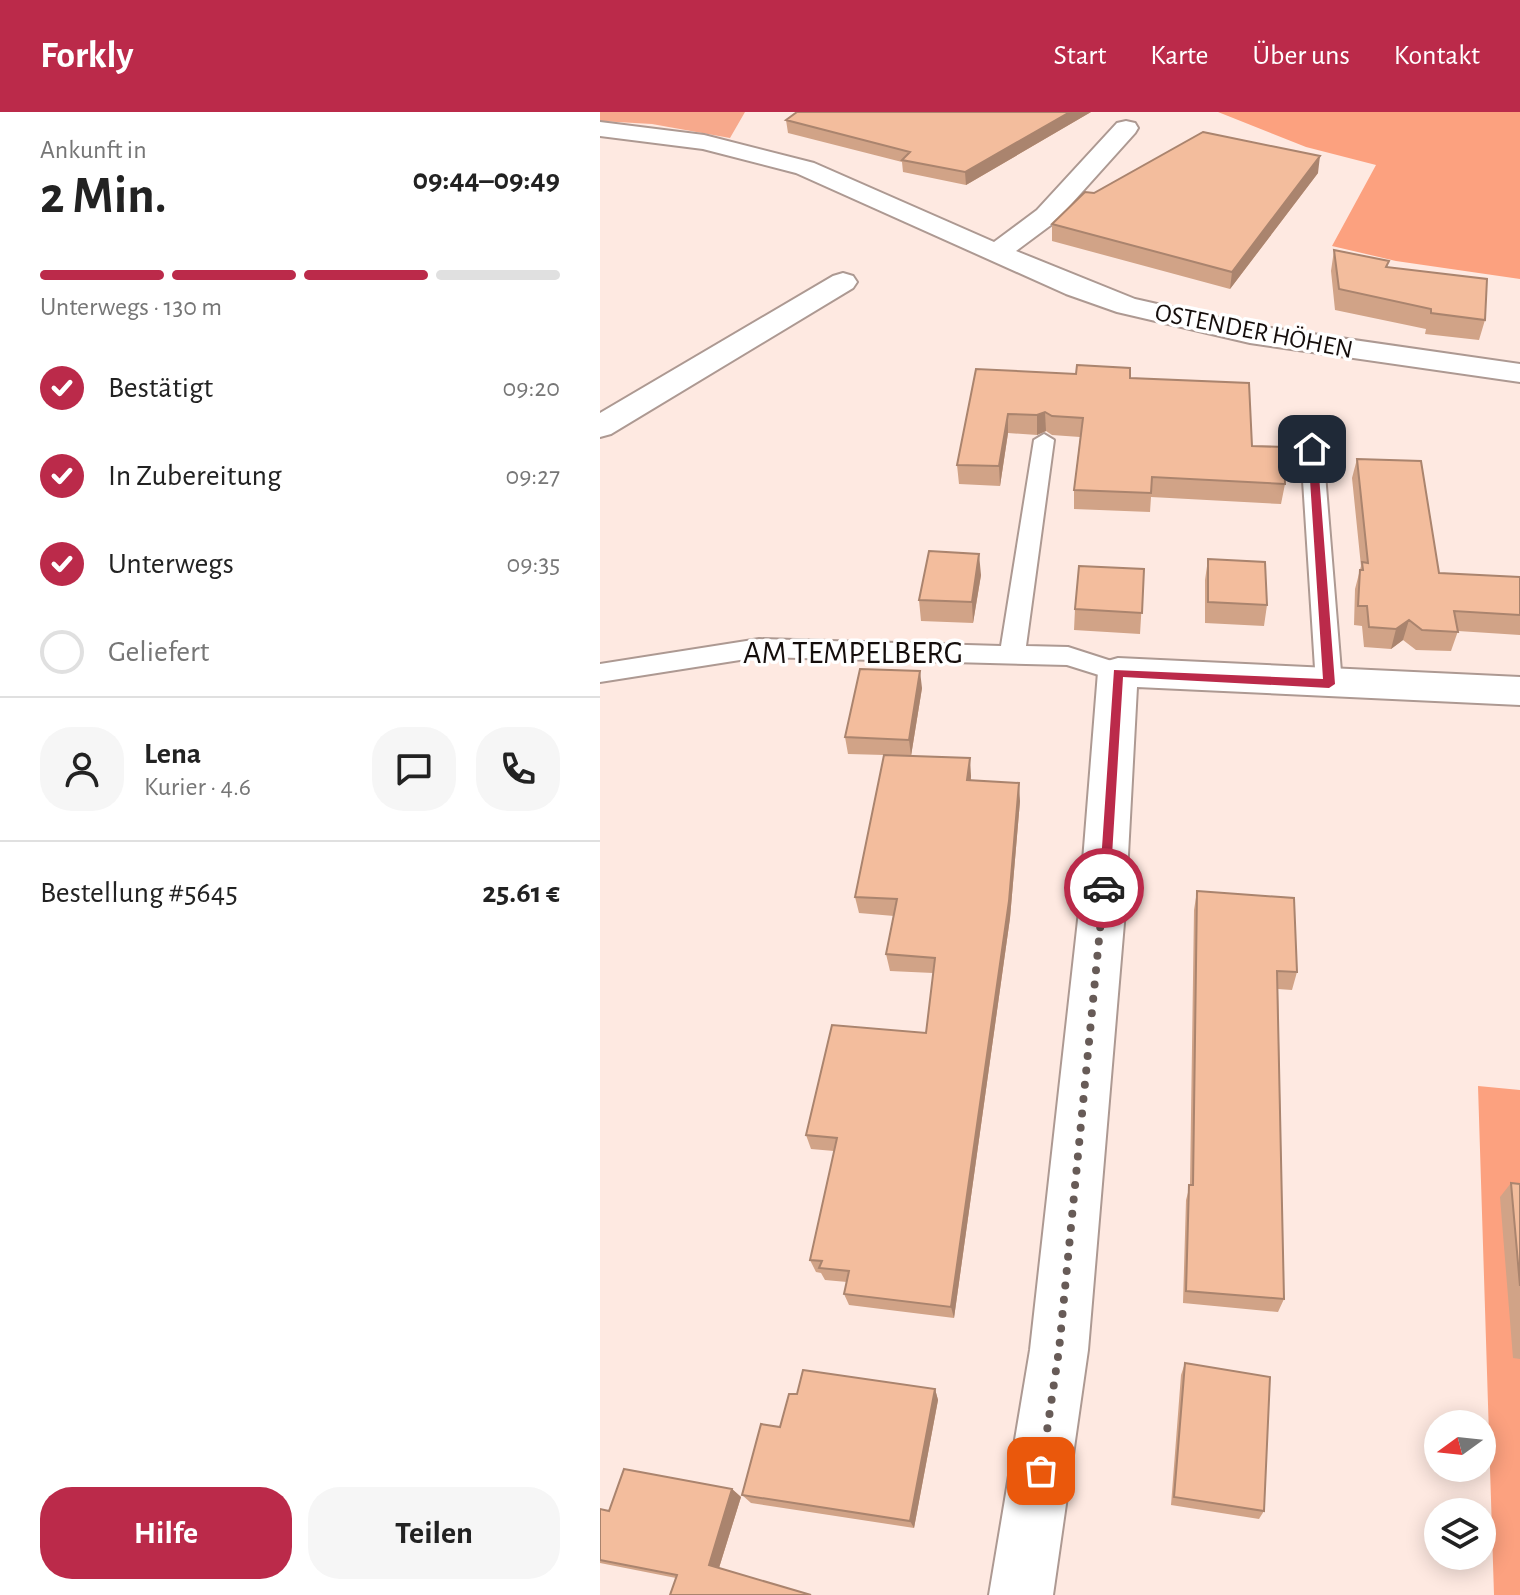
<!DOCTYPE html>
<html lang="de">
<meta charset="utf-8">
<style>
:root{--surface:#fff;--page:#f6f6f6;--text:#222;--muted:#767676;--line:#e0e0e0;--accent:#bb2a4a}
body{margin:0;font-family:"Alegreya Sans",sans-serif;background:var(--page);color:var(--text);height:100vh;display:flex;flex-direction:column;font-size:30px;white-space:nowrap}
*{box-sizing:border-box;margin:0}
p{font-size:26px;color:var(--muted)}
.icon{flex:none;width:44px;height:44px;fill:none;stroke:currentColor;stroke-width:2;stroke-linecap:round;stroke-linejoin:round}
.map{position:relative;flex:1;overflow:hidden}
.drawer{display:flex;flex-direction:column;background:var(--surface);width:600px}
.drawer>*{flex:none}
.needle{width:52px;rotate:255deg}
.tools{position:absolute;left:824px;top:1298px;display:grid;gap:16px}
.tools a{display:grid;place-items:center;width:72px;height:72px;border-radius:50%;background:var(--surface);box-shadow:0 4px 20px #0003;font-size:40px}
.pin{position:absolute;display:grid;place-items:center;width:68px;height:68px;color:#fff;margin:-34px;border-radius:16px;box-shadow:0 4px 12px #0006}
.courier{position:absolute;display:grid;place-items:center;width:80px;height:80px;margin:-40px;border:6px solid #bb2a4a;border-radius:50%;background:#fff;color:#222;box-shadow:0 2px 10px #0007}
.head em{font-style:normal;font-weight:700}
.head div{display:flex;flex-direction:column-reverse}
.head{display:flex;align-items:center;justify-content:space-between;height:136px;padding:0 40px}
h1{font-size:52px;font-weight:700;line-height:60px}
.bar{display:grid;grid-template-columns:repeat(4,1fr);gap:12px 8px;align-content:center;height:96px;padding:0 40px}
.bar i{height:10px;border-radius:6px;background:var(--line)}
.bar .selected{background:var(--accent)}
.bar p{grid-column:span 4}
.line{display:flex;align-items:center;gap:20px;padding:0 40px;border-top:2px solid var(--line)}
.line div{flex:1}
.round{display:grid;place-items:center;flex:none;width:84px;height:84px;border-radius:32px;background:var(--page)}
ol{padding:0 40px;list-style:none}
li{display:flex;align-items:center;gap:24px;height:88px}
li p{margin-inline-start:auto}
li .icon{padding:8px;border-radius:50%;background:var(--accent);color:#fff;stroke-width:4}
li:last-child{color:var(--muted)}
li i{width:44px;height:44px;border:4px solid var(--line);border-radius:50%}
.primary-button{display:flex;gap:16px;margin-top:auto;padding:16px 40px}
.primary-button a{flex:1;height:92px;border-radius:32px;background:var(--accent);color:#fff;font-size:32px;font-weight:700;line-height:92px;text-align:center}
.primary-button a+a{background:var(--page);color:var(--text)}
header{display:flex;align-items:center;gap:48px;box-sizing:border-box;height:112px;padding:0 40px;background:var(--accent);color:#fff}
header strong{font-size:38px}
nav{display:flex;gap:44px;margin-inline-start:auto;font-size:28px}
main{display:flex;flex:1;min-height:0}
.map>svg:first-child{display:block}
.green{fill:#fca17f}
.forest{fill:#f7a98c}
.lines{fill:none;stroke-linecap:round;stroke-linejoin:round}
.lane-casing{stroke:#ad9992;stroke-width:4}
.street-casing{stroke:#ad9992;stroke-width:4}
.lane{fill:#fff;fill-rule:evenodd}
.street{fill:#fff;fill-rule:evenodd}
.wall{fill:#d1a387}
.shaded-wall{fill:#aa846e}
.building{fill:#f3bd9d;stroke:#aa846e;stroke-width:2}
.route{fill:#bb2a4a}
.done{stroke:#675b57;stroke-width:8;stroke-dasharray:0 14.4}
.labels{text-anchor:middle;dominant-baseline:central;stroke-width:7;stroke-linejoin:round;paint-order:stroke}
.far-street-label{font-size:26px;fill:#150e0c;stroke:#fff}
.street-label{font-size:32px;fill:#150e0c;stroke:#fff}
</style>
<header>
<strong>Forkly</strong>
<nav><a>Start</a><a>Karte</a><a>Über uns</a><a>Kontakt</a></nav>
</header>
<main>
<section class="drawer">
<div class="head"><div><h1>2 Min.</h1><p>Ankunft in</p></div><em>09:44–09:49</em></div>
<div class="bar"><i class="selected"></i><i class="selected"></i><i class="selected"></i><i></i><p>Unterwegs · 130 m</p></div>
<ol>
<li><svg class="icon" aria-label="check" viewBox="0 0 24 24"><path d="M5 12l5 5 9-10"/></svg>Bestätigt<p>09:20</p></li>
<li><svg class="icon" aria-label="check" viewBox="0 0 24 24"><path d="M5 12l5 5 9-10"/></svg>In Zubereitung<p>09:27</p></li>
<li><svg class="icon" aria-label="check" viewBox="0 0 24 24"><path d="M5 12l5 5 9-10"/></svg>Unterwegs<p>09:35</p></li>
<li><i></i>Geliefert</li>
</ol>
<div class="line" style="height:144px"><a class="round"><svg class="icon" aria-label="person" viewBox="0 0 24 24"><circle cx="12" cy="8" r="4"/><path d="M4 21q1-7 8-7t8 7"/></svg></a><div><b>Lena</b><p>Kurier · 4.6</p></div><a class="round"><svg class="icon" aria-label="chat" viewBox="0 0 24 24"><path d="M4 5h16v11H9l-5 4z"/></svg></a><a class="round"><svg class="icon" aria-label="phone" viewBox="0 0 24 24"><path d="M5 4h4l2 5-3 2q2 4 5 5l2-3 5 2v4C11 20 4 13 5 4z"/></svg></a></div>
<div class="line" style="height:104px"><div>Bestellung #5645</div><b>25.61 €</b></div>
<div class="primary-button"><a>Hilfe</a><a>Teilen</a></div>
</section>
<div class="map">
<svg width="920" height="1483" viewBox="0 0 920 1483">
<rect width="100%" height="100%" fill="#fee9e1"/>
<path class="green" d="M 618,0 L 920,0 L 920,167 L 796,149 L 732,134 L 776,53 L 706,35 Z
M 878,974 L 920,978 L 920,1483 L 894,1483 Z"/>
<path class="forest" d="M 0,0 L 145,0 L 130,26 L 52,12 L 0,9 Z"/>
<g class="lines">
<g class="lane-casing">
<path id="lane" d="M 444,322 L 454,328 L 426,534 L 468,535 L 527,554 L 530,560 L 527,566 L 518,569 L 467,553 L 159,545 L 0,570 L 0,552 L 159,527 L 401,534 L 434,328 Z
M 712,331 L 723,337 L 742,572 L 738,578 L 729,581 L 720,578 L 716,572 L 701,337 Z"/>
</g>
<g class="street-casing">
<path id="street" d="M 526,9 L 535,11 L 538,16 L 535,21 L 455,110 L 416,139 L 535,187 L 650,213 L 920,252 L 920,270 L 650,231 L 517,200 L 466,182 L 196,61 L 103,37 L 0,24 L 0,10 L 104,23 L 214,51 L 394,130 L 437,98 L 517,11 Z
M 243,161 L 253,164 L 257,170 L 253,176 L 11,322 L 0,325 L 0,301 L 233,164 Z
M 518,546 L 920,565 L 920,593 L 537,575 L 525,799 L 488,1238 L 453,1483 L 389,1483 L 430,1238 L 479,799 L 498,560 L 504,550 Z"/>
</g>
<use href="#lane" class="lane"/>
<use href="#street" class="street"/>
</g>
<path class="wall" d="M 197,0 L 491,0 L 366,73 L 303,60 L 302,50 L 188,21 L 186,8 Z
M 718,61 L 630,177 L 452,129 L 452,112 L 494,81 Z
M 734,138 L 788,155 L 885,208 L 879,228 L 825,222 L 826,217 L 735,198 L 731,159 Z
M 376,257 L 530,266 L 652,334 L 685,372 L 681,392 L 551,385 L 550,400 L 474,397 L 474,378 L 480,325 L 452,323 L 446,319 L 437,323 L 408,321 L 400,374 L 359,372 L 357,353 Z
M 757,347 L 839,461 L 920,465 L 920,523 L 858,519 L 851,539 L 816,538 L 803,528 L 791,537 L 764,535 L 762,514 L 754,513 L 755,477 L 761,454 L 752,366 Z
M 608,447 L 667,493 L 664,514 L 605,511 L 605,468 Z
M 544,457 L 540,522 L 474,518 L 475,497 Z
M 381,463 L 373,511 L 321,509 L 319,488 Z
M 322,576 L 311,644 L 371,664 L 371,669 L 420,689 L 410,806 L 354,1206 L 249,1193 L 244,1182 L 247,1170 L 225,1168 L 221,1161 L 216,1160 L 210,1148 L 234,1039 L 211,1037 L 206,1023 L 326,921 L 333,861 L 290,859 L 286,842 L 294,804 L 259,801 L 255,785 L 284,643 L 248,642 L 245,625 Z
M 597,779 L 697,860 L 692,878 L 678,877 L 684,1187 L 678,1200 L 583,1191 L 586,1088 L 590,1073 L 594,798 Z
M 911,1071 L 920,1072 L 920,1247 L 913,1246 L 900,1085 Z
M 585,1251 L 664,1399 L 659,1407 L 571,1393 L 581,1263 Z
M 335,1277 L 338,1288 L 314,1416 L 151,1391 L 142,1383 L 197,1282 Z
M 132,1377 L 141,1385 L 119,1456 L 76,1466 L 0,1451 L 0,1397 L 9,1399 Z"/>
<path class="shaded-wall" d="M 470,0 L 491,0 L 366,73 L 365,60 Z
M 720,44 L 718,61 L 630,177 L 632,160 Z
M 445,300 L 446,319 L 437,323 L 437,303 Z
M 408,302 L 408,321 L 400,374 L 399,354 Z
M 379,442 L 381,463 L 373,511 L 372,490 Z
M 809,508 L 803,528 L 791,537 L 796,517 Z
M 320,559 L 322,576 L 311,644 L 309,628 Z
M 370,646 L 371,664 L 369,686 L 367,668 Z
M 419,671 L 420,689 L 410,806 L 354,1206 L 351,1195 Z
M 335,1277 L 338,1288 L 314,1416 L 310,1409 Z
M 132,1377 L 141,1385 L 118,1459 L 109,1453 Z"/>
<path class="building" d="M 197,0 L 470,0 L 365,60 L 302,48 L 310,40 L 186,8 Z
M 603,20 L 720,44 L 632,160 L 452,112 L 485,80 L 494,81 Z
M 734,138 L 789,149 L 786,155 L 887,167 L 885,208 L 831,201 L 831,197 L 739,177 Z
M 477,253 L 530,256 L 530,266 L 649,271 L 652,334 L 684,335 L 685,372 L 552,365 L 551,381 L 474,378 L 483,306 L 452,304 L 445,300 L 437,303 L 408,302 L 399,354 L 357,353 L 376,257 L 476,262 Z
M 757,347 L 821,349 L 839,461 L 920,465 L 920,503 L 854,499 L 858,520 L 822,518 L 809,508 L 796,517 L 769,515 L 767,494 L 758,494 L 760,458 L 763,458 L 762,450 L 768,451 Z
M 329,439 L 379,442 L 372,490 L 319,488 Z
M 608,447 L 665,450 L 667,493 L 608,490 Z
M 479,454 L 544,457 L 542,501 L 475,497 Z
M 260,557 L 320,559 L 309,628 L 245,625 Z
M 284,643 L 370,646 L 367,668 L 419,671 L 409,789 L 351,1195 L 244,1182 L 249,1159 L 219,1156 L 222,1149 L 210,1148 L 237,1026 L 206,1023 L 232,913 L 326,921 L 335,846 L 286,842 L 297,787 L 255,785 Z
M 597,779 L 694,786 L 697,860 L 677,859 L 684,1187 L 586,1179 L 589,1073 L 593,1073 Z
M 911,1071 L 920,1072 L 920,1174 Z
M 585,1251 L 670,1265 L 664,1399 L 574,1385 Z
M 203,1258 L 335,1277 L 310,1409 L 142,1383 L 161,1312 L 180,1315 L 189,1282 L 197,1282 Z
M 24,1357 L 132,1377 L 109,1453 L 211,1483 L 70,1483 L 77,1463 L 0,1448 L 0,1397 L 9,1399 Z"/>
<path class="route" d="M 712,334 L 717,337 L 735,572 L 729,576 L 523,565 L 510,776 L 508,780 L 499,780 L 514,558 L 723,567 L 708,337 Z"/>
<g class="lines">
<path class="done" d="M 441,1359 L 459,1238 L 504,776"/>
</g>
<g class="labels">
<g class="far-street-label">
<text transform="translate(654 219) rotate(11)">OSTENDER HÖHEN</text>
</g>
<g class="street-label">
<text x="253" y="541">AM TEMPELBERG</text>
</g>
</g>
</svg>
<div class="tools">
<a><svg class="needle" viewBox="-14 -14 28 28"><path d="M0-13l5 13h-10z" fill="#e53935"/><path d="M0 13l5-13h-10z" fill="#767676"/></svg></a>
<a><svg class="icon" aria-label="layers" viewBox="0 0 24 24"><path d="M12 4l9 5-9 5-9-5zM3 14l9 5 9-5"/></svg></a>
</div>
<div class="pin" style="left:441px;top:1359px;background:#ea580c"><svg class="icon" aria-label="bag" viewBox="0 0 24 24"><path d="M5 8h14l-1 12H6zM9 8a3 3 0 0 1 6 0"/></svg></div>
<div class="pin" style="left:712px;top:337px;background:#1f2937"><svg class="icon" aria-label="home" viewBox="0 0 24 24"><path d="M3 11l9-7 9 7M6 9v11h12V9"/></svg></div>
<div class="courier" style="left:504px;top:776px"><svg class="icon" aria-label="car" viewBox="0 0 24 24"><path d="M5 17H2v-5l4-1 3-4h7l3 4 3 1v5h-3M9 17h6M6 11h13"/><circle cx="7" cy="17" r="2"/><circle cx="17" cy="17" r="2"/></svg></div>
</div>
</main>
